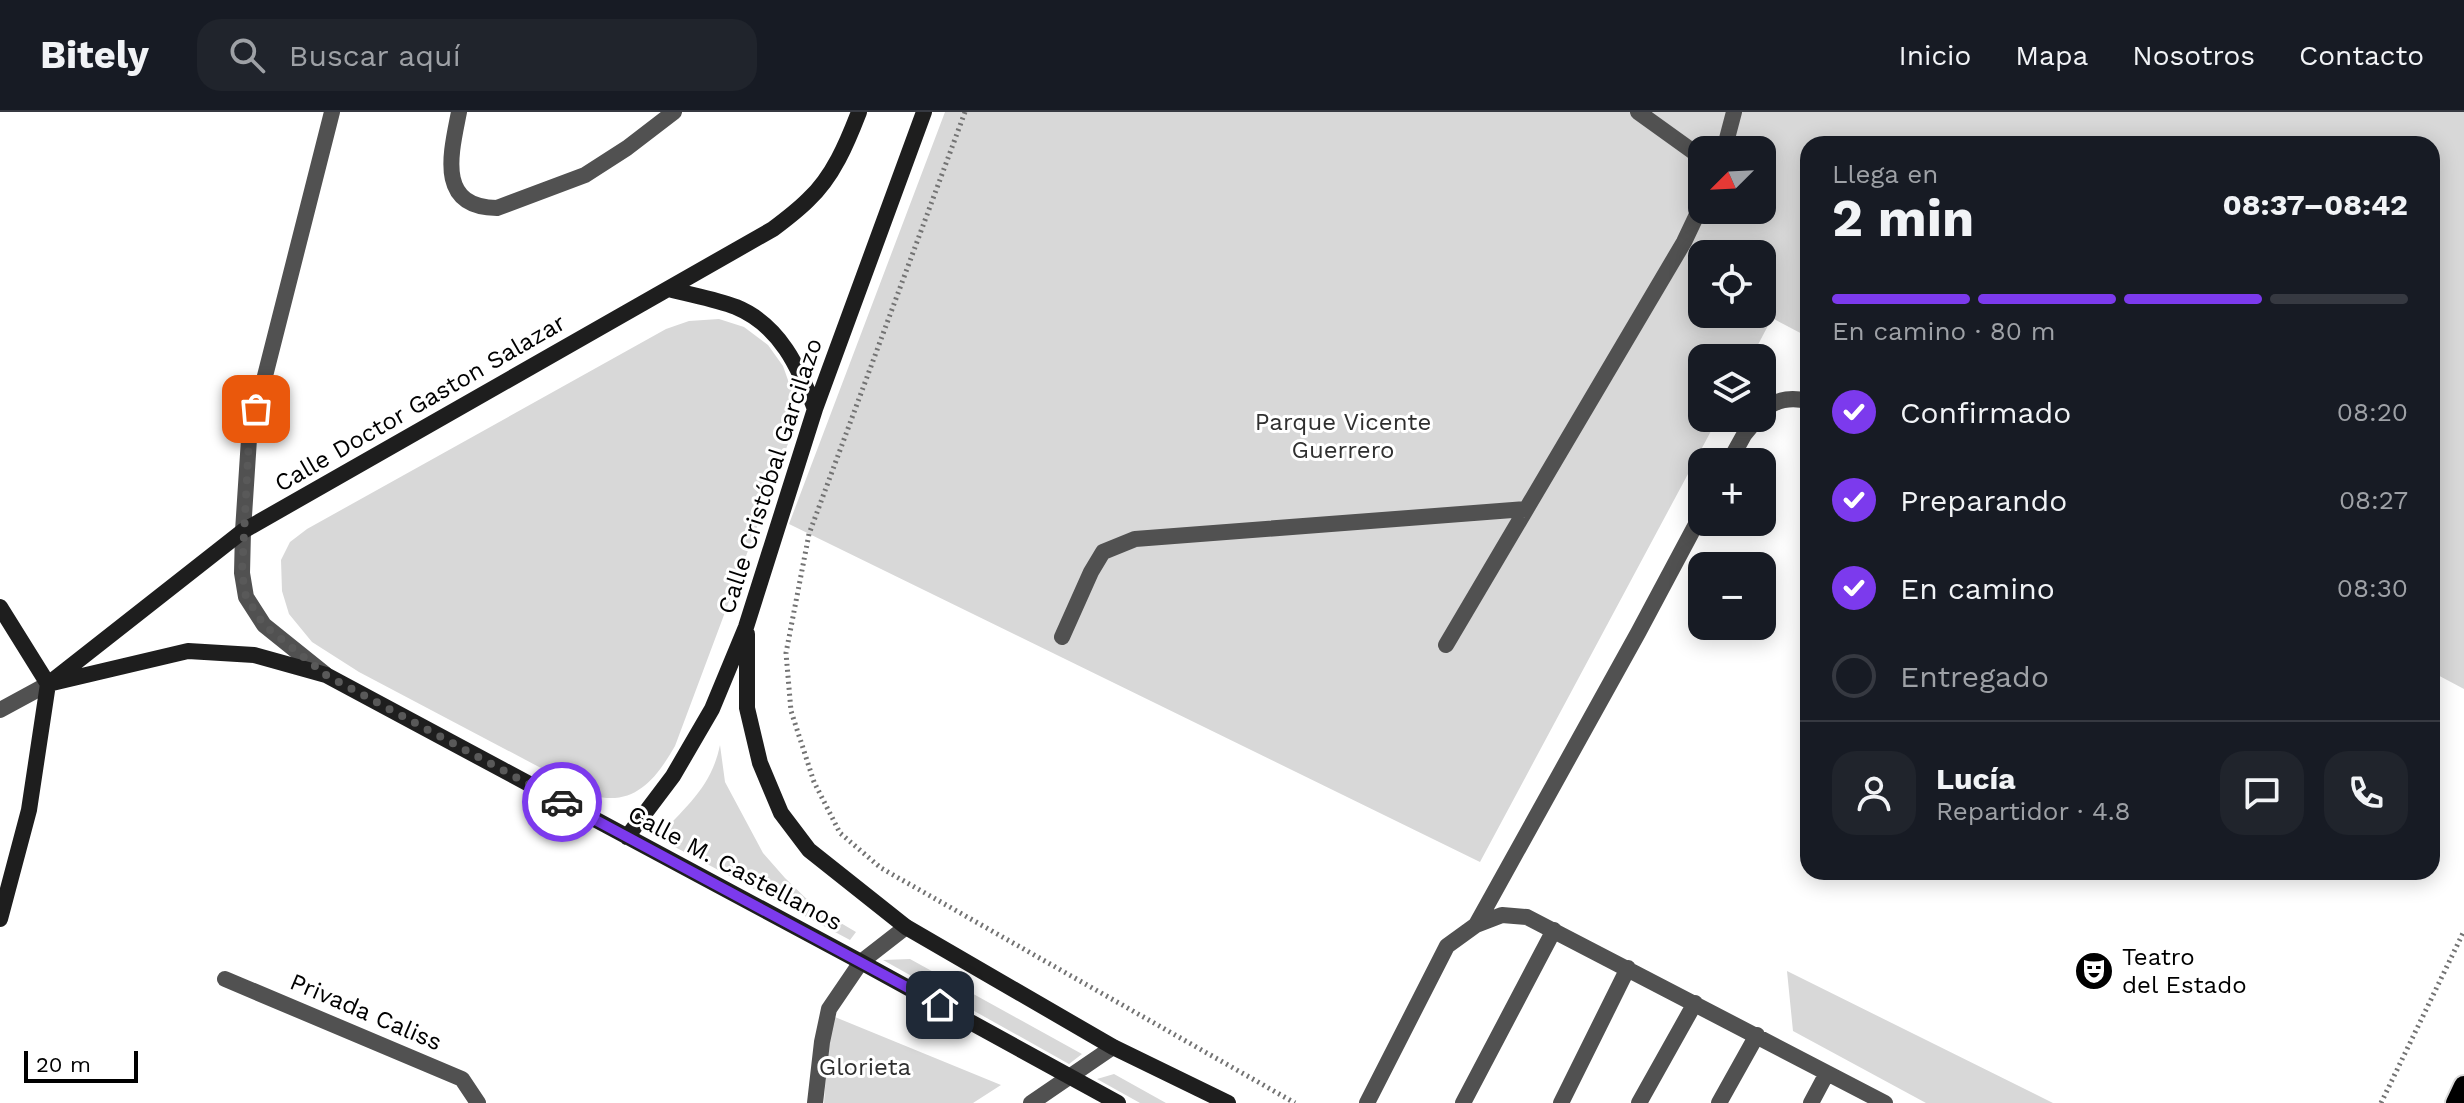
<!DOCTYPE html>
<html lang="es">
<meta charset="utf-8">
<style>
:root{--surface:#171b24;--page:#20242c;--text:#f1f3f6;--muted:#9ea1a6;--line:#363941;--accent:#7c3aed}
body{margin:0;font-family:"Work Sans",sans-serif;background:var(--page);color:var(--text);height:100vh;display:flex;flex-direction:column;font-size:30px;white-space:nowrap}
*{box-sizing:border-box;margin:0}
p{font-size:26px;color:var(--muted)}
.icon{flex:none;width:44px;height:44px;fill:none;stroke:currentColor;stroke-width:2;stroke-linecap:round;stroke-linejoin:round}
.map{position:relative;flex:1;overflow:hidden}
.side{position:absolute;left:1800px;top:24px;width:640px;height:744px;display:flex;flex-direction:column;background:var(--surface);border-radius:24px;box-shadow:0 4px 20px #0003}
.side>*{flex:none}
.needle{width:52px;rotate:246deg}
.tools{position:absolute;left:1688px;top:24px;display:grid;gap:16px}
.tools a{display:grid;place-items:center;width:88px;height:88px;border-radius:16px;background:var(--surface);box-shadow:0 4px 20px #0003;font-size:40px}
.scale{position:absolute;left:24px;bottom:20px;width:114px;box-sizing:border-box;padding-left:8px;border:4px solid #000;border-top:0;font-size:22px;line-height:28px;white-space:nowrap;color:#000;-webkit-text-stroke:6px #fff;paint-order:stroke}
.pin{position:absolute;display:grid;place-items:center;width:68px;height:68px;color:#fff;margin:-34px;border-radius:16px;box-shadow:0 4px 12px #0006}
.courier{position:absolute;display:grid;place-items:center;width:80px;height:80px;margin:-40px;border:6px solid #7c3aed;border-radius:50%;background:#fff;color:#222;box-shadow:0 2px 10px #0007}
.headline em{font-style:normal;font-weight:700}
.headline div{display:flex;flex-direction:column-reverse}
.headline{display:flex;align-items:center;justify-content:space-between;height:136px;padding:0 32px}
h1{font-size:52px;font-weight:700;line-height:60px}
.bar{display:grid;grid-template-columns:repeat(4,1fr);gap:12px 8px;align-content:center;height:96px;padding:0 32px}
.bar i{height:10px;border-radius:6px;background:var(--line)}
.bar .on{background:var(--accent)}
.bar p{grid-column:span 4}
.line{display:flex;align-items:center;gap:20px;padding:0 32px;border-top:2px solid var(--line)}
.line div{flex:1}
.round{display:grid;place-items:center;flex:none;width:84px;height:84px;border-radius:24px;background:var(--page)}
ol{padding:0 32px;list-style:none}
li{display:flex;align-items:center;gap:24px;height:88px}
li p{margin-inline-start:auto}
li .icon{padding:8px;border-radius:50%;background:var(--accent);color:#fff;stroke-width:4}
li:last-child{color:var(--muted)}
li i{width:44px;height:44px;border:4px solid var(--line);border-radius:50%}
header{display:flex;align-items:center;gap:48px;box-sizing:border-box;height:112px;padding:0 40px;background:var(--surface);border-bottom:2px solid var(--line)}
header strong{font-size:38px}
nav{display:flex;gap:44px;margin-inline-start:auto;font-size:28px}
.search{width:560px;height:72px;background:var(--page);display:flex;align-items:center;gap:20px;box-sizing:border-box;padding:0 28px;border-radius:24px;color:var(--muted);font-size:30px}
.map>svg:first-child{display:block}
.green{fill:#d8d8d8;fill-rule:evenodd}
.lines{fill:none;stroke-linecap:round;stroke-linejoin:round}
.primary-casing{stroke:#dbdbdb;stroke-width:24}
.path{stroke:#737373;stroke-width:5;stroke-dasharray:2 4;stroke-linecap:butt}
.lane{stroke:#515151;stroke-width:16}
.street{stroke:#515151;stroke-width:16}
.secondary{stroke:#1e1e1e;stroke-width:16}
.primary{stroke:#000;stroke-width:20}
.done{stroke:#595959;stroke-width:8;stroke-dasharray:0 14.4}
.route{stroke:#7c3aed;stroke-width:10}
.labels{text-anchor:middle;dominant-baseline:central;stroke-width:6;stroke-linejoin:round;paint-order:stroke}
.street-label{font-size:24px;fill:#000;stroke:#fff}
.park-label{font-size:24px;fill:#2f2f2f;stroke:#fff}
.poi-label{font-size:24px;fill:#000;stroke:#fff;text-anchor:start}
</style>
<header>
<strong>Bitely</strong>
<div class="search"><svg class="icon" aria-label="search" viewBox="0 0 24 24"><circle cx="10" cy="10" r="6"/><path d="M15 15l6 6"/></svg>Buscar aquí</div>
<nav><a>Inicio</a><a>Mapa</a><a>Nosotros</a><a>Contacto</a></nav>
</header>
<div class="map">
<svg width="2464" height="991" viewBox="0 0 2464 991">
<rect width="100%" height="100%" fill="#fff"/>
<path class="green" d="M 945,0 L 2464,0 L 2464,577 L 2432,560 L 2432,32 L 1808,32 L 1808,225 L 1772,206 L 1751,246 L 1702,246 L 1702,306 L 1718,306 L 1480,750 L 789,412 ZM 1702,38 L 1762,38 L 1762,98 L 1702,98 ZM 1702,142 L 1762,142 L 1762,202 L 1702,202 Z
M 719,207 L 744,215 L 768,233 L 783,254 L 794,285 L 792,321 L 675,634 C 656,667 635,694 594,684 L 359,560 L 312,530 L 289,502 L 282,479 L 281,448 L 290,430 L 307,417 L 666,217 L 689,209 Z
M 720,633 L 725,670 L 763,741 L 785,766 L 817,797 L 856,820 L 850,828 L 658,726 C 685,694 711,677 720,633 Z
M 910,847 L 1082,942 L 1069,952 L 883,848 Z
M 1787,859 L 2053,991 L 1926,991 L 1793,919 Z
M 830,903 L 1001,973 L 973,991 L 824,991 Z
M 1114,962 L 1166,991 L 1140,991 L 1097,967 Z"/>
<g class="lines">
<g class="primary-casing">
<path id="primary" d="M 2456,991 L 2464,974"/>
</g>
<path class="path" d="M 965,0 L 809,422 L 786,541 L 791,599 L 814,670 L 840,721 L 881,756 L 1295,991
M 2381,991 L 2464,819"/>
<path class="lane" d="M 1638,0 L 1702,46
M 1724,38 L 1734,0
M 1762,301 C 1774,287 1791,285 1808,289
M 1729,350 L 1744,323 L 1758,306
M 1062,525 L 1091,460 L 1103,440 L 1135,427 L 1526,397
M 1446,533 L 1684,130 L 1702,92
M 1476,813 L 1638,521 L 1702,401
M 1367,991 L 1447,834 L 1476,813 L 1502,803 L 1527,805 L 1885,991
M 1463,991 L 1554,818
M 1561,991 L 1628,856
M 1639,991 L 1695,891
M 1719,991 L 1757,923
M 1811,991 L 1827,961"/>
<path class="street" d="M 459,0 C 451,41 436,95 497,96 L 585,63 L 627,36 L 674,0
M 325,562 L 264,513 L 246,485 L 242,461 L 243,419 L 249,327 L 332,0
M 0,598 L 48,572
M 225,867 L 462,967 L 478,991
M 815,991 L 822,930 L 829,897 L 861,850 L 906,815
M 1031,991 L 1113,935"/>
<path class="secondary" d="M 669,177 C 691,183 715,187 736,195 C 780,213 799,256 815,297
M 0,495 L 48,572
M 747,522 L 747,596 L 760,651 L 781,701 L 809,738 L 906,815 L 1113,935 L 1228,991
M 52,569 L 243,419 L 773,117 C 785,108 797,99 808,88 C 833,65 847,31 859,0
M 48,572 L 188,539 L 254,543 L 326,563 L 861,850 L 1118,991
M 627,725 L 673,664 L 712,597 L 746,515 L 815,297 L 924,0
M 0,807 L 29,698 L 48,572"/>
<use href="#primary" class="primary"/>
</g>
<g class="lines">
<path class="done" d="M 256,297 L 249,327 L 242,461 L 246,485 L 264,513 L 326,563 L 562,690"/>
<path class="route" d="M 562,690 L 940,893"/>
</g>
<defs>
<g id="theatre-disc" transform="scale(2)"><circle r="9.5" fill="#000" stroke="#fff"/><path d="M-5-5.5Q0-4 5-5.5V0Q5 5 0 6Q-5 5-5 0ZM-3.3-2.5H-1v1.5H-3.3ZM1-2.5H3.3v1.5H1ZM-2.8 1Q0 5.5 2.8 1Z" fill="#fff"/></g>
</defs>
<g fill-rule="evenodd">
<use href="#theatre-disc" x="2094" y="859"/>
</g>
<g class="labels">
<g class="street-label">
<text transform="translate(420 291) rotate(-30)">Calle Doctor Gaston Salazar</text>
<text transform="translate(770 364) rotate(-72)">Calle Cristóbal Garcilazo</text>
<text transform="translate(735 756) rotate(28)">Calle M. Castellanos</text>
<text transform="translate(366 900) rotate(23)">Privada Caliss</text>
</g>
<g class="park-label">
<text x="1343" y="310">Parque Vicente<tspan x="1343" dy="28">Guerrero</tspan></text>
<text x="865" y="955">Glorieta</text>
</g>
<g class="poi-label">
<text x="2122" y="845">Teatro<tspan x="2122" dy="28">del Estado</tspan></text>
</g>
</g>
</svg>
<div class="tools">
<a><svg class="needle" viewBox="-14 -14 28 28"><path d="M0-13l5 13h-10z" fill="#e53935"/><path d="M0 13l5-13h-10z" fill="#9ea1a6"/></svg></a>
<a><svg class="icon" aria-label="locate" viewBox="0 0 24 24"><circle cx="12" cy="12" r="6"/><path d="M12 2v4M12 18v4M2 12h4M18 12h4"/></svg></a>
<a><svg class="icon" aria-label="layers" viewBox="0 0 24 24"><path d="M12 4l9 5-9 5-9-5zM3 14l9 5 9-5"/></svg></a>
<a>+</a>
<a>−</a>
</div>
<div class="scale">20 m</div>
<div class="pin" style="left:256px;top:297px;background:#ea580c"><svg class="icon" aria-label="bag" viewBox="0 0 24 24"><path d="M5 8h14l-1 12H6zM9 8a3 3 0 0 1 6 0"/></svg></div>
<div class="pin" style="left:940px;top:893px;background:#1f2937"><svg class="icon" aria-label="home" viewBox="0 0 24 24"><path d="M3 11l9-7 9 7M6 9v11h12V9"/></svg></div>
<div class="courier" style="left:562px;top:690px"><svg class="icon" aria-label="car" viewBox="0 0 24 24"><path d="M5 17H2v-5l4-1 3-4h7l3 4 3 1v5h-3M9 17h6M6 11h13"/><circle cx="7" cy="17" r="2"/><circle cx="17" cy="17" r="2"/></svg></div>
<section class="side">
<div class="headline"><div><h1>2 min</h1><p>Llega en</p></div><em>08:37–08:42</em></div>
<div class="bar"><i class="on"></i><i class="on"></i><i class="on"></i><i></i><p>En camino · 80 m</p></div>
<ol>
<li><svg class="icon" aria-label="check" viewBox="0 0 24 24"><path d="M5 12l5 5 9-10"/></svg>Confirmado<p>08:20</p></li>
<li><svg class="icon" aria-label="check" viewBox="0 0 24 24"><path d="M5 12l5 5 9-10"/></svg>Preparando<p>08:27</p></li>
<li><svg class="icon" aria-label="check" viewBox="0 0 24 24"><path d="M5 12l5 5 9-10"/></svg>En camino<p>08:30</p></li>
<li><i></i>Entregado</li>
</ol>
<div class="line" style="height:144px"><a class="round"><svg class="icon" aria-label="person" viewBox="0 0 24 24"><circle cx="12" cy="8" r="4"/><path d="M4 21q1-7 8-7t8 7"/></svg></a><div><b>Lucía</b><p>Repartidor · 4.8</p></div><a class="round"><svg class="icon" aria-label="chat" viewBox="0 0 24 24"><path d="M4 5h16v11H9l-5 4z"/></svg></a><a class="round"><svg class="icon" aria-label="phone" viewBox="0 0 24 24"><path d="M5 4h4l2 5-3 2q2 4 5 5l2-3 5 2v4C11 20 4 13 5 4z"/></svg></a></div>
</section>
</div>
